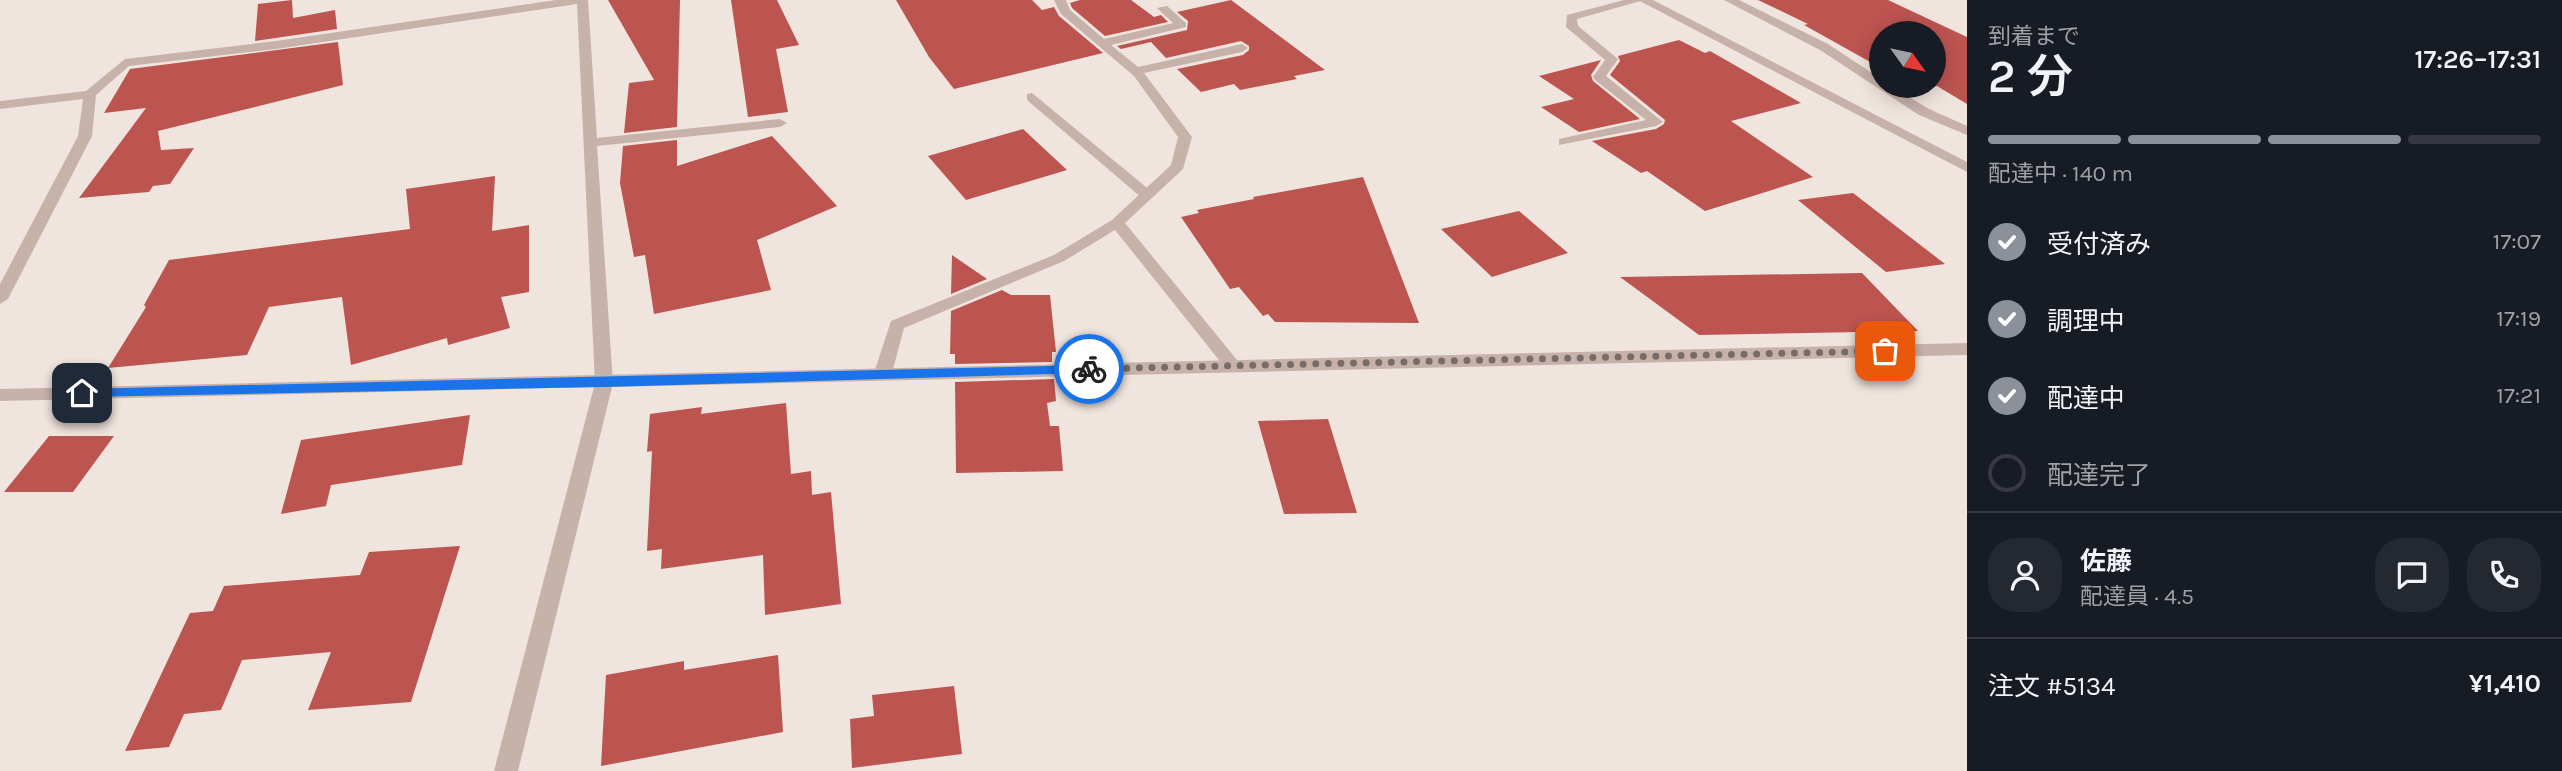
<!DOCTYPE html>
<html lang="ja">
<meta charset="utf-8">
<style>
:root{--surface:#171b24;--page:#242831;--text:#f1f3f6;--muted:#9ea1a6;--line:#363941;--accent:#8c9099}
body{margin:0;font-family:Karla,"Noto Sans JP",sans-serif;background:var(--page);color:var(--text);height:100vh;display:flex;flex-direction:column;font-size:26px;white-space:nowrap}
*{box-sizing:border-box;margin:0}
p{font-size:23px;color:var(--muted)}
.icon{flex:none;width:38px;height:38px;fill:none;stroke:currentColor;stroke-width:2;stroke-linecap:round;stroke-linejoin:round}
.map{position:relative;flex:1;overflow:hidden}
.side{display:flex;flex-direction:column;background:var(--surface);width:595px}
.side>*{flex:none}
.needle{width:46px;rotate:123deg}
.fabs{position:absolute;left:1869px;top:21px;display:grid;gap:14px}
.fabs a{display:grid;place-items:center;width:77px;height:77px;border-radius:50%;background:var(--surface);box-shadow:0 4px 18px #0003;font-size:35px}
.pin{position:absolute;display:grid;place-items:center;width:60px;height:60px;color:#fff;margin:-30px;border-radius:14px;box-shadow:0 4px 10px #0006}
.courier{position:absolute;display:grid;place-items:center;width:70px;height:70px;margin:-35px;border:5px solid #1a73e8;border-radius:50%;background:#fff;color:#222;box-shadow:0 2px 9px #0007}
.head em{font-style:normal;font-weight:600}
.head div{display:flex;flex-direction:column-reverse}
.head{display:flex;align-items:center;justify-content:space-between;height:119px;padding:0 21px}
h1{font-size:46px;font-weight:600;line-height:52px}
.bar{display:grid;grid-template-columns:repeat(4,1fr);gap:10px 7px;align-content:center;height:84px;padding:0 21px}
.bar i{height:9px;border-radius:5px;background:var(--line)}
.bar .selected{background:var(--accent)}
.bar p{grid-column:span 4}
.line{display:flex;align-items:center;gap:18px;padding:0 21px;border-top:2px solid var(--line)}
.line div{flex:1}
.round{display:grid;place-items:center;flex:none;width:74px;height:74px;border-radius:28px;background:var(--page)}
ol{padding:0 21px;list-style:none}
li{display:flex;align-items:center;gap:21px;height:77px}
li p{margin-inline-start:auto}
li .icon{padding:7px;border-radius:50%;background:var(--accent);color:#fff;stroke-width:4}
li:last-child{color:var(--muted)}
li i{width:38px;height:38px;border:4px solid var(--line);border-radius:50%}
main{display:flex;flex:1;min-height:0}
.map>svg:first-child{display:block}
.building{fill:#bc5450}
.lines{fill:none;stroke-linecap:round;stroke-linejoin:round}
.service{fill:#c7b2aa;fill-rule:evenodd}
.minor{fill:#c7b2aa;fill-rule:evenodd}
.tertiary{fill:#c7b2aa;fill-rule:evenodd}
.route{fill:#1a73e8}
.done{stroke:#776c68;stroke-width:7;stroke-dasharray:0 12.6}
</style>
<main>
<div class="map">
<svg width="1967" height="771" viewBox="0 0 1967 771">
<rect width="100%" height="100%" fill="#f0e4de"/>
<path class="building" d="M 292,0 L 293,18 L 335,10 L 337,29 L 255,41 L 258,4 Z
M 608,0 L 680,0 L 677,127 L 624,133 L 629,83 L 654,80 Z
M 731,0 L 777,0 L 799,45 L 776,49 L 788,112 L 748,117 Z
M 896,0 L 1032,0 L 1042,10 L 1054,7 L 1059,16 L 1103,53 L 954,89 L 929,57 Z
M 1080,0 L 1131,0 L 1154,17 L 1161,15 L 1168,22 L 1105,36 L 1072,8 L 1070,3 Z
M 1231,0 L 1325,70 L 1294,76 L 1297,79 L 1240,90 L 1234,84 L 1201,92 L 1177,69 L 1243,55 L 1249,50 L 1249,46 L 1241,41 L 1166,58 L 1151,42 L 1121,49 L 1117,46 L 1187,30 L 1188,21 L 1177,12 Z
M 1758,0 L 1888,0 L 1967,37 L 1967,104 L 1937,86 L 1920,89 L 1914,86 L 1934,86 L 1934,33 L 1881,33 L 1881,68 L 1804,25 L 1808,24 Z
M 1679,40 L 1705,53 L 1710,51 L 1801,103 L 1731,121 L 1813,177 L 1705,211 L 1647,171 L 1641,173 L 1592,141 L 1656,129 L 1664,124 L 1665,120 L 1610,75 L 1620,61 L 1618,56 Z
M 338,42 L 343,85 L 158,131 L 161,150 L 194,148 L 170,184 L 153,186 L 149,192 L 79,198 L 146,108 L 104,113 L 130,69 Z
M 1601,60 L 1591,75 L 1593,81 L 1640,119 L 1579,132 L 1541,107 L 1574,99 L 1539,76 Z
M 1023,129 L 1067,170 L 966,200 L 928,156 Z
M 772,136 L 837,206 L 757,240 L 771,290 L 654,314 L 645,255 L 634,257 L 620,183 L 623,146 L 677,140 L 677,166 Z
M 495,176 L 492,231 L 529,225 L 529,292 L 501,297 L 510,328 L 448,345 L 447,338 L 351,365 L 342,297 L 269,307 L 247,355 L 108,368 L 146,307 L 144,305 L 169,260 L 410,229 L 406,189 Z
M 1363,177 L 1419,323 L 1275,322 L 1268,314 L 1263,316 L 1239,287 L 1230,289 L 1181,217 L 1199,213 L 1197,210 L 1254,199 L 1253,197 Z
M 1853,193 L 1945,264 L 1886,272 L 1798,200 Z
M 1519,211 L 1568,253 L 1492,277 L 1441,229 Z
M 952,255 L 987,279 L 951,294 Z
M 1862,273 L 1918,331 L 1699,335 L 1620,277 Z
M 1002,290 L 1011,295 L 1050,295 L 1056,352 L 1052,352 L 1052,362 L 955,364 L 955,354 L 950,354 L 951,311 Z
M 1054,379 L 1056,401 L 1047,403 L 1050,426 L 1059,426 L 1063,471 L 956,473 L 955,382 Z
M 786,403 L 791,474 L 811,471 L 812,495 L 831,492 L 841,604 L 765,615 L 763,555 L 661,569 L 662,549 L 647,551 L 652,451 L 647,452 L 650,414 L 702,407 L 701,414 Z
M 470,415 L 462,465 L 331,485 L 326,506 L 281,514 L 301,440 Z
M 1328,419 L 1357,513 L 1284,514 L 1258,421 Z
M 49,436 L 114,436 L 73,492 L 4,492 Z
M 460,546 L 411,702 L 308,710 L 331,652 L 242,660 L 221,710 L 184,714 L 169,747 L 125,751 L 190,613 L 213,611 L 224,586 L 360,575 L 369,552 Z
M 778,655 L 783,732 L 601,766 L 606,675 L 684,661 L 684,670 Z
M 954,686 L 962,754 L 852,768 L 850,719 L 874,716 L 872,695 Z"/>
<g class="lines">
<path class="service" d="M 1032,93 L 1152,192 L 1154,195 L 1152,198 L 1142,198 L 1027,100 L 1027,94 Z"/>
<path class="minor" d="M 556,0 L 588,0 L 597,138 L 780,119 L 787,123 L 780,127 L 597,146 L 613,383 L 610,387 L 598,387 L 595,383 L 577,4 L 276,49 L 129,66 L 96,95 L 92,136 L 8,299 L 0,304 L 0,284 L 78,136 L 83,99 L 0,109 L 0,101 L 86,91 L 125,59 L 276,41 Z
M 1054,0 L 1066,0 L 1070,10 L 1104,39 L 1173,23 L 1157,8 L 1167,6 L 1186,23 L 1186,27 L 1111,45 L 1138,67 L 1242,44 L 1248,48 L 1242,52 L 1144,73 L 1192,137 L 1183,169 L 1125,223 L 1242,366 L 1239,370 L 1227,370 L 1115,230 L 1064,261 L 904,328 L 892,373 L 883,379 L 877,377 L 874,373 L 891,321 L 1054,255 L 1112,220 L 1171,165 L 1178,137 L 1134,76 L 1061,14 Z
M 1624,0 L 1644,0 L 1577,19 L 1578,26 L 1618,59 L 1606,76 L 1663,122 L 1656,126 L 1559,145 L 1559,139 L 1646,120 L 1595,80 L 1593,77 L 1605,60 L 1566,27 L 1567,15 Z
M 1724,0 L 1739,0 L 1828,44 L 1881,79 L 1881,86 L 1891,86 L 1929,109 L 1967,126 L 1967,135 L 1919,115 L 1820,50 Z"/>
<path class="tertiary" d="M 1638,0 L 1653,0 L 1967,162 L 1967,172 Z
M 1967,343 L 1967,355 L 612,387 L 518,771 L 494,771 L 594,387 L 0,401 L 0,389 Z"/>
</g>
<path class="route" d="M 1089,365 L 1095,369 L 1089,373 L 604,387 L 82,397 L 77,393 L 82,389 Z"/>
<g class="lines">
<path class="done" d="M 1089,369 L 1885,351"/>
</g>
</svg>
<div class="fabs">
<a><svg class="needle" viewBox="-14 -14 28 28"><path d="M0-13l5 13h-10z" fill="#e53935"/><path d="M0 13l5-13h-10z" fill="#9ea1a6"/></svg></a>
</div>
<div class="pin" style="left:1885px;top:351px;background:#ea580c"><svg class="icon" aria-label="bag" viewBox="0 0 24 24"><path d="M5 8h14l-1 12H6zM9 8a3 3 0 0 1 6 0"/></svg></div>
<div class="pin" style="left:82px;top:393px;background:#1f2937"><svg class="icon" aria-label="home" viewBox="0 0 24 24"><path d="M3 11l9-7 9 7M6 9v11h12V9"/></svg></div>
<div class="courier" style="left:1089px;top:369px"><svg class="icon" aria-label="bike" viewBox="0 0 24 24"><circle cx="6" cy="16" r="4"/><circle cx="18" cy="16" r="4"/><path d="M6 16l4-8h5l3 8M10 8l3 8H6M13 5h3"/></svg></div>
</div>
<section class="side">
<div class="head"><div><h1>2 分</h1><p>到着まで</p></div><em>17:26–17:31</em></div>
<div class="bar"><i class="selected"></i><i class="selected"></i><i class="selected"></i><i></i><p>配達中 · 140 m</p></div>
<ol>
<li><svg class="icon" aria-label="check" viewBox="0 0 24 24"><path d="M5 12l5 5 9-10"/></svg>受付済み<p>17:07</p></li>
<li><svg class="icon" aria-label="check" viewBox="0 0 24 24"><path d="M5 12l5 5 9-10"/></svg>調理中<p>17:19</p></li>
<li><svg class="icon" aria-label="check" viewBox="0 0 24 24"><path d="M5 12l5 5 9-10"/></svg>配達中<p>17:21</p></li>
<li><i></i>配達完了</li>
</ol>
<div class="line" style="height:126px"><a class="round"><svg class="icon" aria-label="person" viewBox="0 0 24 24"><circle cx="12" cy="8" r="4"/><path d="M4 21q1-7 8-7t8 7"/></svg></a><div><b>佐藤</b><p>配達員 · 4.5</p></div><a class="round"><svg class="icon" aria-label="chat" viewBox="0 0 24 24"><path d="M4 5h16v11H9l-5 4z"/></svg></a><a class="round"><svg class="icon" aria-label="phone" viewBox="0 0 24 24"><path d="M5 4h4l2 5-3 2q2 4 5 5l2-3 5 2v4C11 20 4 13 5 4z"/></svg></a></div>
<div class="line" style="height:91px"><div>注文 #5134</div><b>¥1,410</b></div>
</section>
</main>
